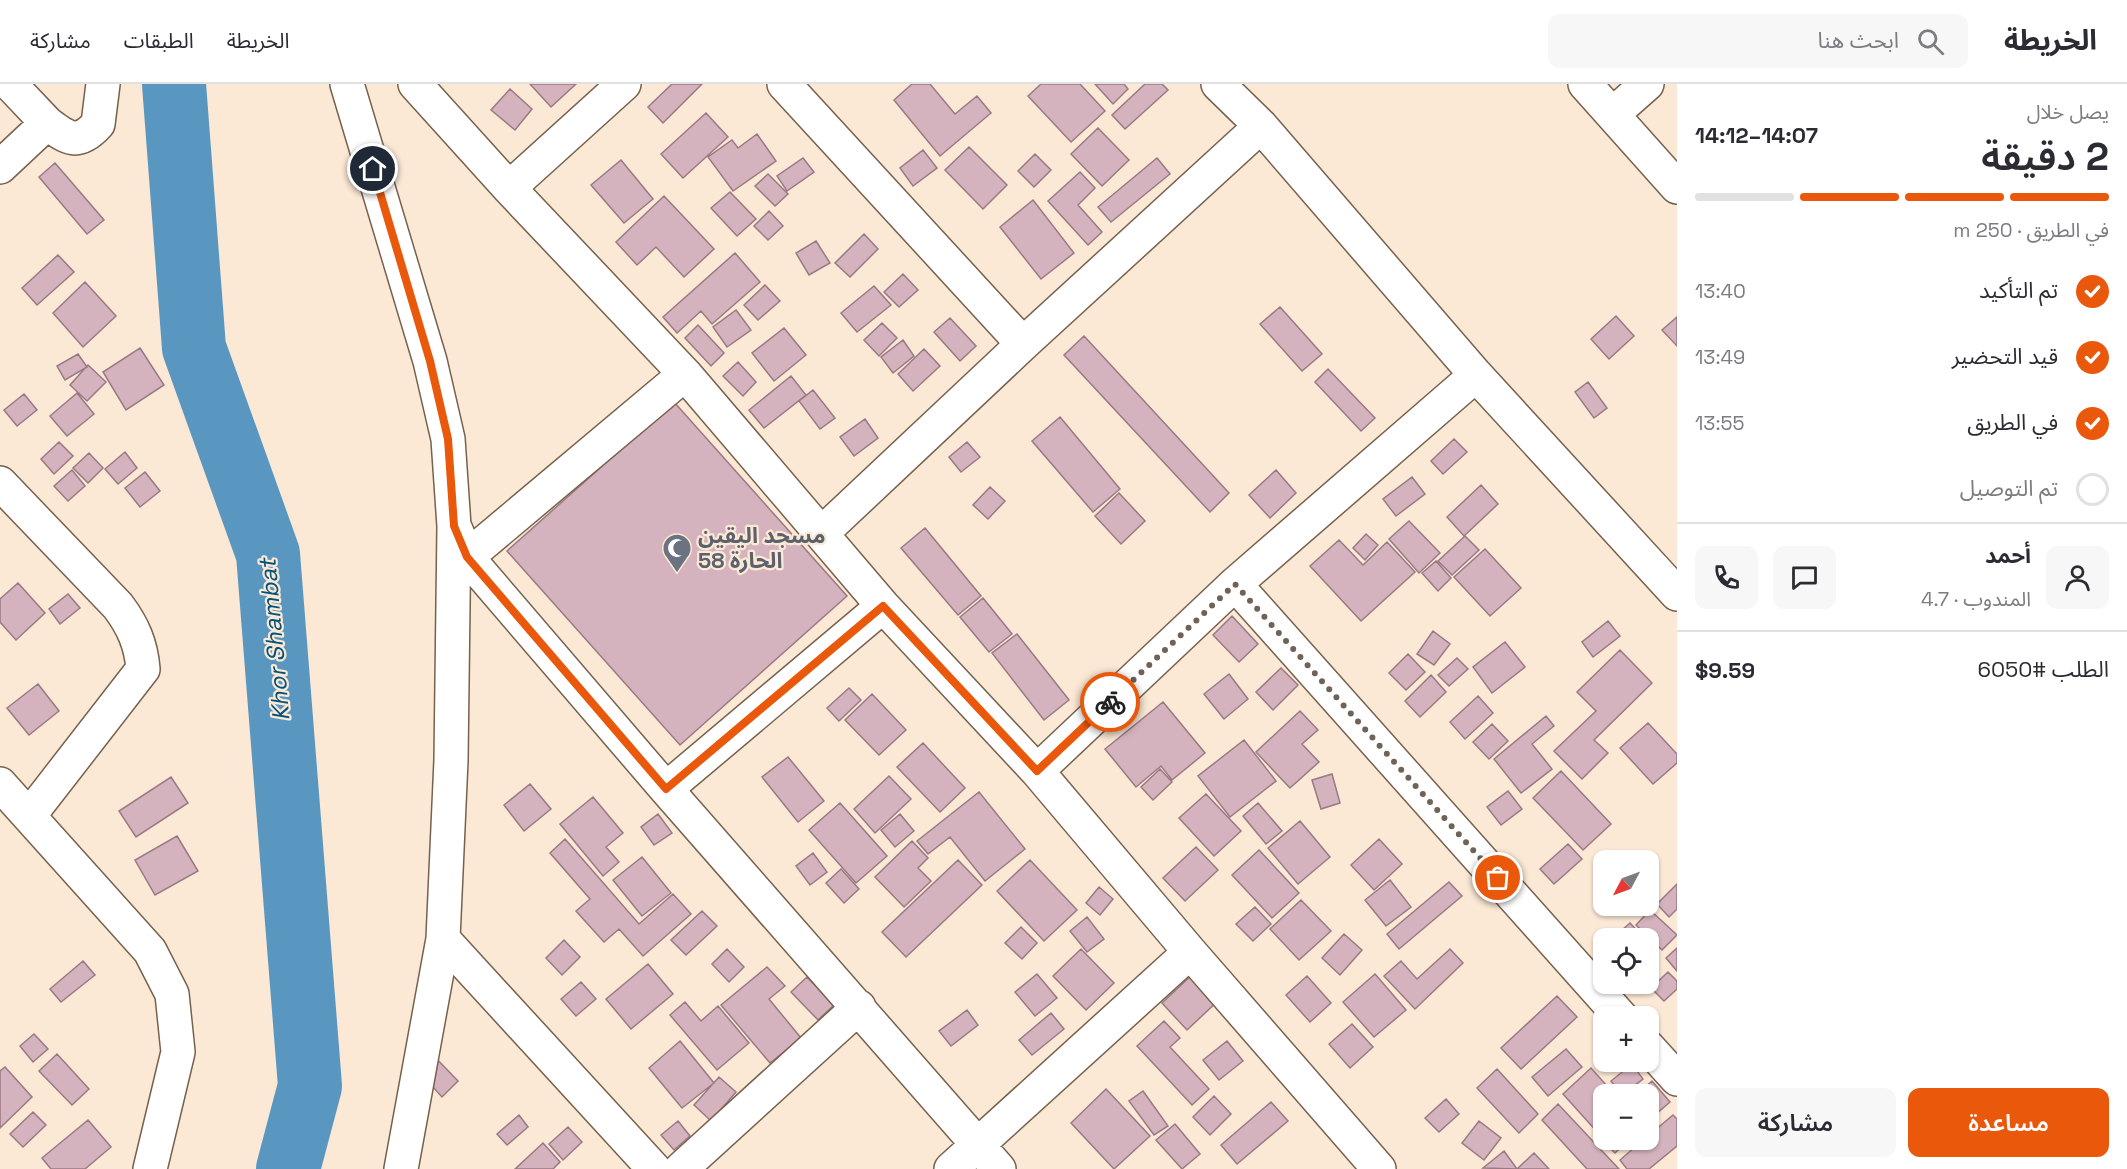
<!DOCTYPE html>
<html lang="ar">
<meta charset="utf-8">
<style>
:root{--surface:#fff;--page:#f7f7f7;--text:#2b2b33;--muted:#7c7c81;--line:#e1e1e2;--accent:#ea580c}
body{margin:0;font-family:"Space Grotesk","Noto Sans Arabic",sans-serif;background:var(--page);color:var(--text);direction:rtl;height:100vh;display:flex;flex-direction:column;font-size:22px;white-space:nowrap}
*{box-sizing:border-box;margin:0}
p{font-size:20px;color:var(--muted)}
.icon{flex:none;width:33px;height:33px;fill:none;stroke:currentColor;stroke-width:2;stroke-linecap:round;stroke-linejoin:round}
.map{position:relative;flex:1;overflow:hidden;direction:ltr}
.details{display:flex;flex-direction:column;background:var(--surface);width:450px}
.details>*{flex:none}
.needle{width:39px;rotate:229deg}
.buttons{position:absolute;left:1593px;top:766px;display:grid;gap:12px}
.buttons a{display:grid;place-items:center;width:66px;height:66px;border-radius:12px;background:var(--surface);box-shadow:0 2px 4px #0004;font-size:30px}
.pin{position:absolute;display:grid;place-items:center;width:51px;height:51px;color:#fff;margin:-26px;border:3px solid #fff;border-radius:50%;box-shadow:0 2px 6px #0007}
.courier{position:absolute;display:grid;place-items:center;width:60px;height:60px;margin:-30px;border:4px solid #ea580c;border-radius:50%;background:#fff;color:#222;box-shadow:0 2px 8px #0007}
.summary em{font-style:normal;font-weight:600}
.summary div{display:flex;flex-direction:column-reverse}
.summary{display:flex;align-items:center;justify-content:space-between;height:102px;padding:0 18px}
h1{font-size:39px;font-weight:600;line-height:45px}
.bar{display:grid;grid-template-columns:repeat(4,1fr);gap:9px 6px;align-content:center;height:72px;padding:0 18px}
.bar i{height:8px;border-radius:4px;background:var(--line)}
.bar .selected{background:var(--accent)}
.bar p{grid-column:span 4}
.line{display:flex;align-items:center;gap:15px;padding:0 18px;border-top:2px solid var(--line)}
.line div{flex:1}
.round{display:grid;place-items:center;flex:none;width:63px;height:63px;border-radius:12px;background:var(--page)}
ol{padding:0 18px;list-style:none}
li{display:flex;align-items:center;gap:18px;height:66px}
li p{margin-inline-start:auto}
li .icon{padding:6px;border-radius:50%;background:var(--accent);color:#fff;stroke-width:4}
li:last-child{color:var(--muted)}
li i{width:33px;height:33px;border:3px solid var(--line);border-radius:50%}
.action{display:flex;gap:12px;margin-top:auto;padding:12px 18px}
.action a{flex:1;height:69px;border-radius:12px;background:var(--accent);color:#fff;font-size:24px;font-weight:600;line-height:69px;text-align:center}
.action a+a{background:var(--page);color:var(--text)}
header{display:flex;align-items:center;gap:36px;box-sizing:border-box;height:84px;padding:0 30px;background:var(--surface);border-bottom:2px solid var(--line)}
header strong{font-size:28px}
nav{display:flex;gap:33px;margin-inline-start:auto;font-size:21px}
.search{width:420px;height:54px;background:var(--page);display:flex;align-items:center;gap:15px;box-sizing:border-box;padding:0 21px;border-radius:12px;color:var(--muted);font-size:22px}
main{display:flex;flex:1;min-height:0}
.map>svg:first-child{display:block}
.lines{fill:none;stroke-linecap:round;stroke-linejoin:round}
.river{stroke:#5a97c0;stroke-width:64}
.building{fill:#d5b3be;stroke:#997a84;stroke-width:1.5}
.street-casing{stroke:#76614d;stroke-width:36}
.secondary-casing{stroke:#76614d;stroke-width:36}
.street{stroke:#fff;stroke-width:33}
.secondary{stroke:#fff;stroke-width:33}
.done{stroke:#6f6357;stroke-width:6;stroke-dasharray:0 10.8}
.route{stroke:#ea580c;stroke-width:8}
.labels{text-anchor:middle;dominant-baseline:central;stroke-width:4.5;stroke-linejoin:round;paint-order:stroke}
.worship-label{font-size:22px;font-weight:bold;fill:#5b616d;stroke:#fbe8d5;text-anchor:start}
.water-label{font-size:24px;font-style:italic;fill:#02527b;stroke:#fbe8d5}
</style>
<header>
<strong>الخريطة</strong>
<div class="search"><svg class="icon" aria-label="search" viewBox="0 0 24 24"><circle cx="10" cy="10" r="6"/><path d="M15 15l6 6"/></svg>ابحث هنا</div>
<nav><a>الخريطة</a><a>الطبقات</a><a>مشاركة</a></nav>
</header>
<main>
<section class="details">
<div class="summary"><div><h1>2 دقيقة</h1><p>يصل خلال</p></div><em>14:07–14:12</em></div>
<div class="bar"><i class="selected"></i><i class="selected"></i><i class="selected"></i><i></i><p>في الطريق · 250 m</p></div>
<ol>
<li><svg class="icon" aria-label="check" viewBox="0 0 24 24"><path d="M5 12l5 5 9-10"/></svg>تم التأكيد<p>13:40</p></li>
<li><svg class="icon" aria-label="check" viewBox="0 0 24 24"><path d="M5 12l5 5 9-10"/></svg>قيد التحضير<p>13:49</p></li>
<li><svg class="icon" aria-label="check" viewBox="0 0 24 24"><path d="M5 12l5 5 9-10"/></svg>في الطريق<p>13:55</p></li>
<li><i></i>تم التوصيل</li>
</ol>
<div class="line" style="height:108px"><a class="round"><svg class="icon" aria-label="person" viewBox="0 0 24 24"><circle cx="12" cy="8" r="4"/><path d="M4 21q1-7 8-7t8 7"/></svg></a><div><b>أحمد</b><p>المندوب · 4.7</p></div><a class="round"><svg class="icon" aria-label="chat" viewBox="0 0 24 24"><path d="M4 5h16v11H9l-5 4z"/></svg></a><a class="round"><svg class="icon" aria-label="phone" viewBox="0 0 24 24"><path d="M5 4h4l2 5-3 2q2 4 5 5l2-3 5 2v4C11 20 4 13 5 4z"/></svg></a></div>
<div class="line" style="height:78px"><div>الطلب #6050</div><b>$9.59</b></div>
<div class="action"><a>مساعدة</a><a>مشاركة</a></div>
</section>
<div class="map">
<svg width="1677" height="1085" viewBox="0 0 1677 1085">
<rect width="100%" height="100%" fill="#fbe8d5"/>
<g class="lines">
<path class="river" d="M 174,0 L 194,264 L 268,470 L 310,1002 L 288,1085"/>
</g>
<path class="building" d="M 530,0 L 576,0 L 551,23 Z
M 672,0 L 702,0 L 663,39 L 648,23 Z
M 912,0 L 930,0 L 955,30 L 977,12 L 991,29 L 940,72 L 894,16 Z
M 1041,0 L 1080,0 L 1105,27 L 1071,58 L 1028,12 Z
M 1095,0 L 1124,0 L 1128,5 L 1113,20 Z
M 1145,0 L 1162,0 L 1168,6 L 1125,45 L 1112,31 Z
M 510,5 L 532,25 L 515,46 L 491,26 Z
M 706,29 L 728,53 L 683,94 L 661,70 Z
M 1098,44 L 1129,76 L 1102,102 L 1071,70 Z
M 757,50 L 776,77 L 733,107 L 708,73 L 732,56 L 738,64 Z
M 969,63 L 1007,101 L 983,125 L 945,86 Z
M 923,66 L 937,84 L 913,102 L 900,84 Z
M 1035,70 L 1051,86 L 1034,103 L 1018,87 Z
M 803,74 L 814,88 L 787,107 L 777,92 Z
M 1157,74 L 1170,90 L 1111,138 L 1098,123 Z
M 621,76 L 653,115 L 624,139 L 591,101 Z
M 55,79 L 104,136 L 87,150 L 39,93 Z
M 1080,88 L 1095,104 L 1078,121 L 1102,148 L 1088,161 L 1048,117 Z
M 768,90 L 788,110 L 775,122 L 755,102 Z
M 730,108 L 756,135 L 737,152 L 711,124 Z
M 664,112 L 714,165 L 684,193 L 656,163 L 637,181 L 616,158 Z
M 1033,116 L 1074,169 L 1041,195 L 1000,143 Z
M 769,127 L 783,142 L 768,156 L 754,142 Z
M 864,150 L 878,165 L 850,193 L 835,179 Z
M 816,157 L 830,179 L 809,191 L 796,169 Z
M 735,169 L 760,198 L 712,240 L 701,227 L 677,249 L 663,233 Z
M 58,171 L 74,188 L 37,221 L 22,204 Z
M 903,190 L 918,206 L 899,223 L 884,208 Z
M 85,198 L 116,232 L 83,263 L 53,229 Z
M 765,201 L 780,217 L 758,236 L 744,221 Z
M 874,202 L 891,221 L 857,248 L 841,229 Z
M 1280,223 L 1322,270 L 1302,287 L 1260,240 Z
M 736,226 L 751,246 L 727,263 L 713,243 Z
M 1616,232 L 1634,252 L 1609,275 L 1591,255 Z
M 1677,233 L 1677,262 L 1662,246 Z
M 950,234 L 976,262 L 960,277 L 934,248 Z
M 882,239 L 897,254 L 879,272 L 864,256 Z
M 698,241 L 724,269 L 711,282 L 685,254 Z
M 784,244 L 806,271 L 774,297 L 752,269 Z
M 1084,252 L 1229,409 L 1210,428 L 1064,271 Z
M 903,256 L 914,272 L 893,289 L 881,273 Z
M 140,264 L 164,301 L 126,326 L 103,288 Z
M 924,265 L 940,282 L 913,307 L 898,290 Z
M 78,270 L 87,283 L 65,296 L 57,282 Z
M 738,278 L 756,298 L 743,312 L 723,292 Z
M 88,281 L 106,298 L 87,317 L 70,301 Z
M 1328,285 L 1375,334 L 1361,347 L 1315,298 Z
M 791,292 L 806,311 L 764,344 L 749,326 Z
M 1588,298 L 1607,324 L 1594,334 L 1575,308 Z
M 813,306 L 835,334 L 820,345 L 799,317 Z
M 77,309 L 94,330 L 67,352 L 50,332 Z
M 24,310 L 37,326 L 17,342 L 4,326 Z
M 674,318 L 847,512 L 680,661 L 507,467 Z
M 1060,333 L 1120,405 L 1093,428 L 1032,357 Z
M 865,335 L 878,354 L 854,372 L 840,353 Z
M 1454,355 L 1467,368 L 1443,390 L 1431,377 Z
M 59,358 L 73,372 L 54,390 L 41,375 Z
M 967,358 L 980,373 L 961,388 L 949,373 Z
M 125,368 L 137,384 L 118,400 L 105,385 Z
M 89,369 L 103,384 L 88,399 L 73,384 Z
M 72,386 L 85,402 L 68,417 L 54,402 Z
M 1276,386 L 1296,409 L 1270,434 L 1249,411 Z
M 145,388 L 160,407 L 140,423 L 125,404 Z
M 1412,393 L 1425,410 L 1396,432 L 1383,415 Z
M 1481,401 L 1498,420 L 1464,452 L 1447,433 Z
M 990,403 L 1005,417 L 988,435 L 973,421 Z
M 1119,409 L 1145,437 L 1121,460 L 1095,432 Z
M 1409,437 L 1440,469 L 1419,489 L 1389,455 Z
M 925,444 L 981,512 L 958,531 L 901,464 Z
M 1366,450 L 1378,461 L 1365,476 L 1353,464 Z
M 1465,452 L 1479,466 L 1452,491 L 1438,477 Z
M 1339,456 L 1363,481 L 1387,458 L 1415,488 L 1361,537 L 1310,482 Z
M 1485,465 L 1521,504 L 1490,532 L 1454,493 Z
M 1436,477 L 1451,494 L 1438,507 L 1422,489 Z
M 18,499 L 45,529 L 16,556 L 0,538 L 0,515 Z
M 68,510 L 80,524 L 60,540 L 49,525 Z
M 983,514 L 1012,550 L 989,568 L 960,533 Z
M 1232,532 L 1258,560 L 1239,578 L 1213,551 Z
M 1608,537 L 1620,552 L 1593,573 L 1582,558 Z
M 1433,547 L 1450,560 L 1434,581 L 1417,570 Z
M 1017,550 L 1069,616 L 1044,636 L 992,569 Z
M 1505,558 L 1525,583 L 1492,609 L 1473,583 Z
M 1620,566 L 1652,599 L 1594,656 L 1608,669 L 1582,695 L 1554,667 L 1596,627 L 1577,608 Z
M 1408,570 L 1425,588 L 1406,606 L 1389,589 Z
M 1457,574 L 1468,585 L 1449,602 L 1438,591 Z
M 1281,584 L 1298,601 L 1273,626 L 1256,608 Z
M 1229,590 L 1248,615 L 1224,635 L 1204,610 Z
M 1431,591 L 1446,608 L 1420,633 L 1405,617 Z
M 38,600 L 59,627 L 29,651 L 7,624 Z
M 849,604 L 861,616 L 839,637 L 827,624 Z
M 872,610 L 906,646 L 879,671 L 845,636 Z
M 1478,612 L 1493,629 L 1465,655 L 1450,638 Z
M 1163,618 L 1205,669 L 1172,696 L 1161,682 L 1136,703 L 1105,665 Z
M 1300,627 L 1318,646 L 1302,660 L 1319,678 L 1290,704 L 1256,668 Z
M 1546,632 L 1554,642 L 1532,660 L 1552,685 L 1521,709 L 1494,675 Z
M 1648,639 L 1677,670 L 1677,679 L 1653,700 L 1620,664 Z
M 1492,640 L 1508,657 L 1489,675 L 1473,658 Z
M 1244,656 L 1276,697 L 1230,733 L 1198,692 Z
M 923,659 L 965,704 L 940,728 L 897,683 Z
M 788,673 L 824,717 L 798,738 L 762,693 Z
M 1160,685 L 1172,698 L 1153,716 L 1141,703 Z
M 1561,687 L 1611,740 L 1583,766 L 1533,714 Z
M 1332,690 L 1340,719 L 1321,725 L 1312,696 Z
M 889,692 L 911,715 L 875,749 L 854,725 Z
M 171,693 L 188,719 L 136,753 L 119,727 Z
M 530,700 L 551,725 L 524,747 L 504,721 Z
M 1508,707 L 1522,725 L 1501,741 L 1487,723 Z
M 979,708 L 1025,765 L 985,797 L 950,753 L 928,770 L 917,757 Z
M 1206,710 L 1241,747 L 1214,772 L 1179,734 Z
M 593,713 L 623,749 L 606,763 L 619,778 L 603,792 L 560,740 Z
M 840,719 L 887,772 L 856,799 L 809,746 Z
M 1258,719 L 1282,747 L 1266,760 L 1243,732 Z
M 658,730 L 672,749 L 654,761 L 641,743 Z
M 900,730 L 914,747 L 895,763 L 881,746 Z
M 1300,737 L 1330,773 L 1298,800 L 1268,764 Z
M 177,752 L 198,787 L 155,811 L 135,776 Z
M 565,755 L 639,840 L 673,810 L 691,830 L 643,872 L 619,845 L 604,858 L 576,827 L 590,815 L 550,769 Z
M 1379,755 L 1402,780 L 1374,806 L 1351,781 Z
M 912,757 L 928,774 L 918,784 L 931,797 L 904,823 L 875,793 Z
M 1568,760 L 1582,775 L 1554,800 L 1540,785 Z
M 1196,763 L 1218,786 L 1185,817 L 1163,794 Z
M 1259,766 L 1299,809 L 1272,834 L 1232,791 Z
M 813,769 L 827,788 L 810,801 L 796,782 Z
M 642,773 L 671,809 L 642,832 L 613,796 Z
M 958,776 L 982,801 L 906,873 L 882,848 Z
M 1030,776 L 1077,826 L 1044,857 L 997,807 Z
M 841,785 L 859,805 L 844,819 L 826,799 Z
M 1390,796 L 1411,823 L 1386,842 L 1365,816 Z
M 1449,798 L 1462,812 L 1399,865 L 1387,850 Z
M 1677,800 L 1677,825 L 1669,833 L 1657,820 Z
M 1099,803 L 1113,815 L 1100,831 L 1086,819 Z
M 1301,816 L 1331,847 L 1299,876 L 1270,845 Z
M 1255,823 L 1271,840 L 1253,857 L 1236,840 Z
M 1650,826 L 1677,851 L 1662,866 L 1636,841 Z
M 702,827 L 717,842 L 686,871 L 671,856 Z
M 1087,833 L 1104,855 L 1087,868 L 1070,847 Z
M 1630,839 L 1643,853 L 1642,855 L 1612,855 Z
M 1021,843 L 1037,859 L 1022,875 L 1005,859 Z
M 1344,850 L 1362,866 L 1340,891 L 1322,874 Z
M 564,856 L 580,873 L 562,891 L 546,874 Z
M 1677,864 L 1677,887 L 1666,874 Z
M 727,865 L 744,883 L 729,898 L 712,880 Z
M 1081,865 L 1114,899 L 1086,926 L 1053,892 Z
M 1450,865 L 1463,879 L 1415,925 L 1384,892 L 1401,877 L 1417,895 Z
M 83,877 L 95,891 L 61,918 L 50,905 Z
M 648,880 L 673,910 L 631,945 L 606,915 Z
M 767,883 L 785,902 L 769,915 L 801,954 L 770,979 L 721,921 Z
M 1195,888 L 1221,914 L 1187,946 L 1162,919 Z
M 1668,888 L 1677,897 L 1677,905 L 1664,917 L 1651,904 Z
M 1037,890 L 1057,914 L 1035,932 L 1015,908 Z
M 1375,890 L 1406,926 L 1374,953 L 1343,918 Z
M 1307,892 L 1331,919 L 1310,938 L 1286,911 Z
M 807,893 L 834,921 L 818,936 L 791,908 Z
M 581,898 L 596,915 L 576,932 L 561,915 Z
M 1557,912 L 1577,933 L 1521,985 L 1501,964 Z
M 685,918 L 701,937 L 718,922 L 749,959 L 717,986 L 670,931 Z
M 967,926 L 978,941 L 951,962 L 939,947 Z
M 1051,929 L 1064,945 L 1032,971 L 1019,956 Z
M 1164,937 L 1180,954 L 1170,963 L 1209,1005 L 1192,1021 L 1137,962 Z
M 1352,940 L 1373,963 L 1350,984 L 1329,960 Z
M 34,950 L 48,965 L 33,978 L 20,962 Z
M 680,957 L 714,999 L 682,1024 L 649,984 Z
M 1227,957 L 1243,977 L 1219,996 L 1203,976 Z
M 1566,965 L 1582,983 L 1548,1012 L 1532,993 Z
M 430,968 L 458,997 L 442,1013 L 414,982 Z
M 57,970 L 89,1005 L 72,1021 L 39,987 Z
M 1632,980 L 1643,995 L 1622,1011 L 1611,997 Z
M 5,983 L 32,1013 L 0,1044 L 0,987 Z
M 1591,984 L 1615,1011 L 1604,1011 L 1604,1046 L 1599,1050 L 1563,1010 Z
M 1497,985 L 1538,1030 L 1519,1049 L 1477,1004 Z
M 719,993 L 736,1008 L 711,1037 L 694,1021 Z
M 1652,997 L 1670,1018 L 1648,1037 L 1648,1011 L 1636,1011 Z
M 1106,1005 L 1150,1052 L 1114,1085 L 1071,1039 Z
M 1143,1007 L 1168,1042 L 1154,1051 L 1129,1017 Z
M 1214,1012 L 1231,1030 L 1210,1051 L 1193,1033 Z
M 1446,1015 L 1459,1030 L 1439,1048 L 1425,1034 Z
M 1271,1018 L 1288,1037 L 1237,1080 L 1221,1061 Z
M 1558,1020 L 1619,1085 L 1587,1085 L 1542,1036 Z
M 33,1028 L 46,1041 L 23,1063 L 10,1050 Z
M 519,1031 L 528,1043 L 507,1061 L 497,1050 Z
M 1673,1031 L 1677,1035 L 1677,1062 L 1649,1085 L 1627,1085 L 1620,1076 L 1643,1056 L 1648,1056 L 1648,1052 Z
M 88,1036 L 111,1063 L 85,1085 L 51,1085 L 42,1074 Z
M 678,1037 L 690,1052 L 674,1066 L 661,1051 Z
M 1479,1037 L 1501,1054 L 1484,1076 L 1462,1059 Z
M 1175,1040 L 1200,1070 L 1182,1085 L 1156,1056 Z
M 568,1043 L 582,1058 L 563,1076 L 549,1060 Z
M 1604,1051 L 1604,1056 L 1629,1056 L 1615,1069 L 1600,1054 Z
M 543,1059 L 560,1078 L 553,1085 L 515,1085 Z
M 1504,1067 L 1517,1085 L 1483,1084 Z
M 1534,1069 L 1549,1085 L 1517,1085 Z"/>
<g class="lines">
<g class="street-casing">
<path id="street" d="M 347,0 L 430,277 L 448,355 L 454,442 L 451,676 L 443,855 L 401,1085
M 415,0 L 509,104 L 685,290 L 883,522 L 1037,687 L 1190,868 L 1379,1085
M 784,0 L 1023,260
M 1218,0 L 1261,42 L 1476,291 L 1677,510
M 1613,30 L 1647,0
M 47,39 C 68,55 78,62 98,40 L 103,0
M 0,83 L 47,39 L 10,0
M 509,104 L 624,0
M 0,399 L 118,522 C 133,542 141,560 143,585 L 29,732
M 456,446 L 467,473 L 666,705 L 999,1085
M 822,449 L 1023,260 L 1261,42
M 467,473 L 685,290
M 1235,500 L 1621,933
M 1037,687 L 1235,500 L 1476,291
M 0,700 L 150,867 L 172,910 L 178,968 L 150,1085
M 666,705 L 883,522
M 443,855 L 654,1085
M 1648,963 L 1677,995
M 681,1085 L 859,923
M 951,1085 L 1190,868"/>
</g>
<g class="secondary-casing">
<path id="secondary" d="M 1585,0 L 1677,103"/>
</g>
<use href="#street" class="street"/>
<use href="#secondary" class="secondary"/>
</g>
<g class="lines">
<path class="done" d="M 1110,618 L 1235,500 L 1498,794"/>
<path class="route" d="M 373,85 L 430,277 L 448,355 L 454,442 L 467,473 L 666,705 L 883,522 L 1037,687 L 1110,618"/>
</g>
<defs>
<g id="mosque-pin" transform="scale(1.5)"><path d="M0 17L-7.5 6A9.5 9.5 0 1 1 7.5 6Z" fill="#6b7280" stroke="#fbe8d5"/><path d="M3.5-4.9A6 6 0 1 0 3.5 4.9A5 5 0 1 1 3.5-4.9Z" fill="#fff"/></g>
</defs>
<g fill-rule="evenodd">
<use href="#mosque-pin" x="677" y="464"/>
</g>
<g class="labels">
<g class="worship-label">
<text x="698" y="451">مسجد اليقين<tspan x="698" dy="25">الحارة 58</tspan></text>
</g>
<g class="water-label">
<text transform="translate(274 556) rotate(-95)">Khor Shambat</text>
</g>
</g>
</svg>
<div class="buttons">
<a><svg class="needle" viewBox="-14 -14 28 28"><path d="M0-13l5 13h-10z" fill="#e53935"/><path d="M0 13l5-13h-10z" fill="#7c7c81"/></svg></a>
<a><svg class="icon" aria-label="locate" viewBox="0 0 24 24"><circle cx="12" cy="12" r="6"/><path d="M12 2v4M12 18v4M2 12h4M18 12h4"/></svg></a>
<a>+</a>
<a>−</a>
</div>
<div class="pin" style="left:1498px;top:794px;background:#ea580c"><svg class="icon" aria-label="bag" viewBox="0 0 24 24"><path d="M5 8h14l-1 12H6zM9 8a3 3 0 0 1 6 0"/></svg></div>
<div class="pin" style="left:373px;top:85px;background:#1f2937"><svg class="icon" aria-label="home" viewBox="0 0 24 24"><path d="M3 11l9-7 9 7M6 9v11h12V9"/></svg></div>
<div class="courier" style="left:1110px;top:618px"><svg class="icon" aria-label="bike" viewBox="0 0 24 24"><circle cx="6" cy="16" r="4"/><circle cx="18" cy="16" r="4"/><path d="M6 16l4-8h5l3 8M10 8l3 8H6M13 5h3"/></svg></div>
</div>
</main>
